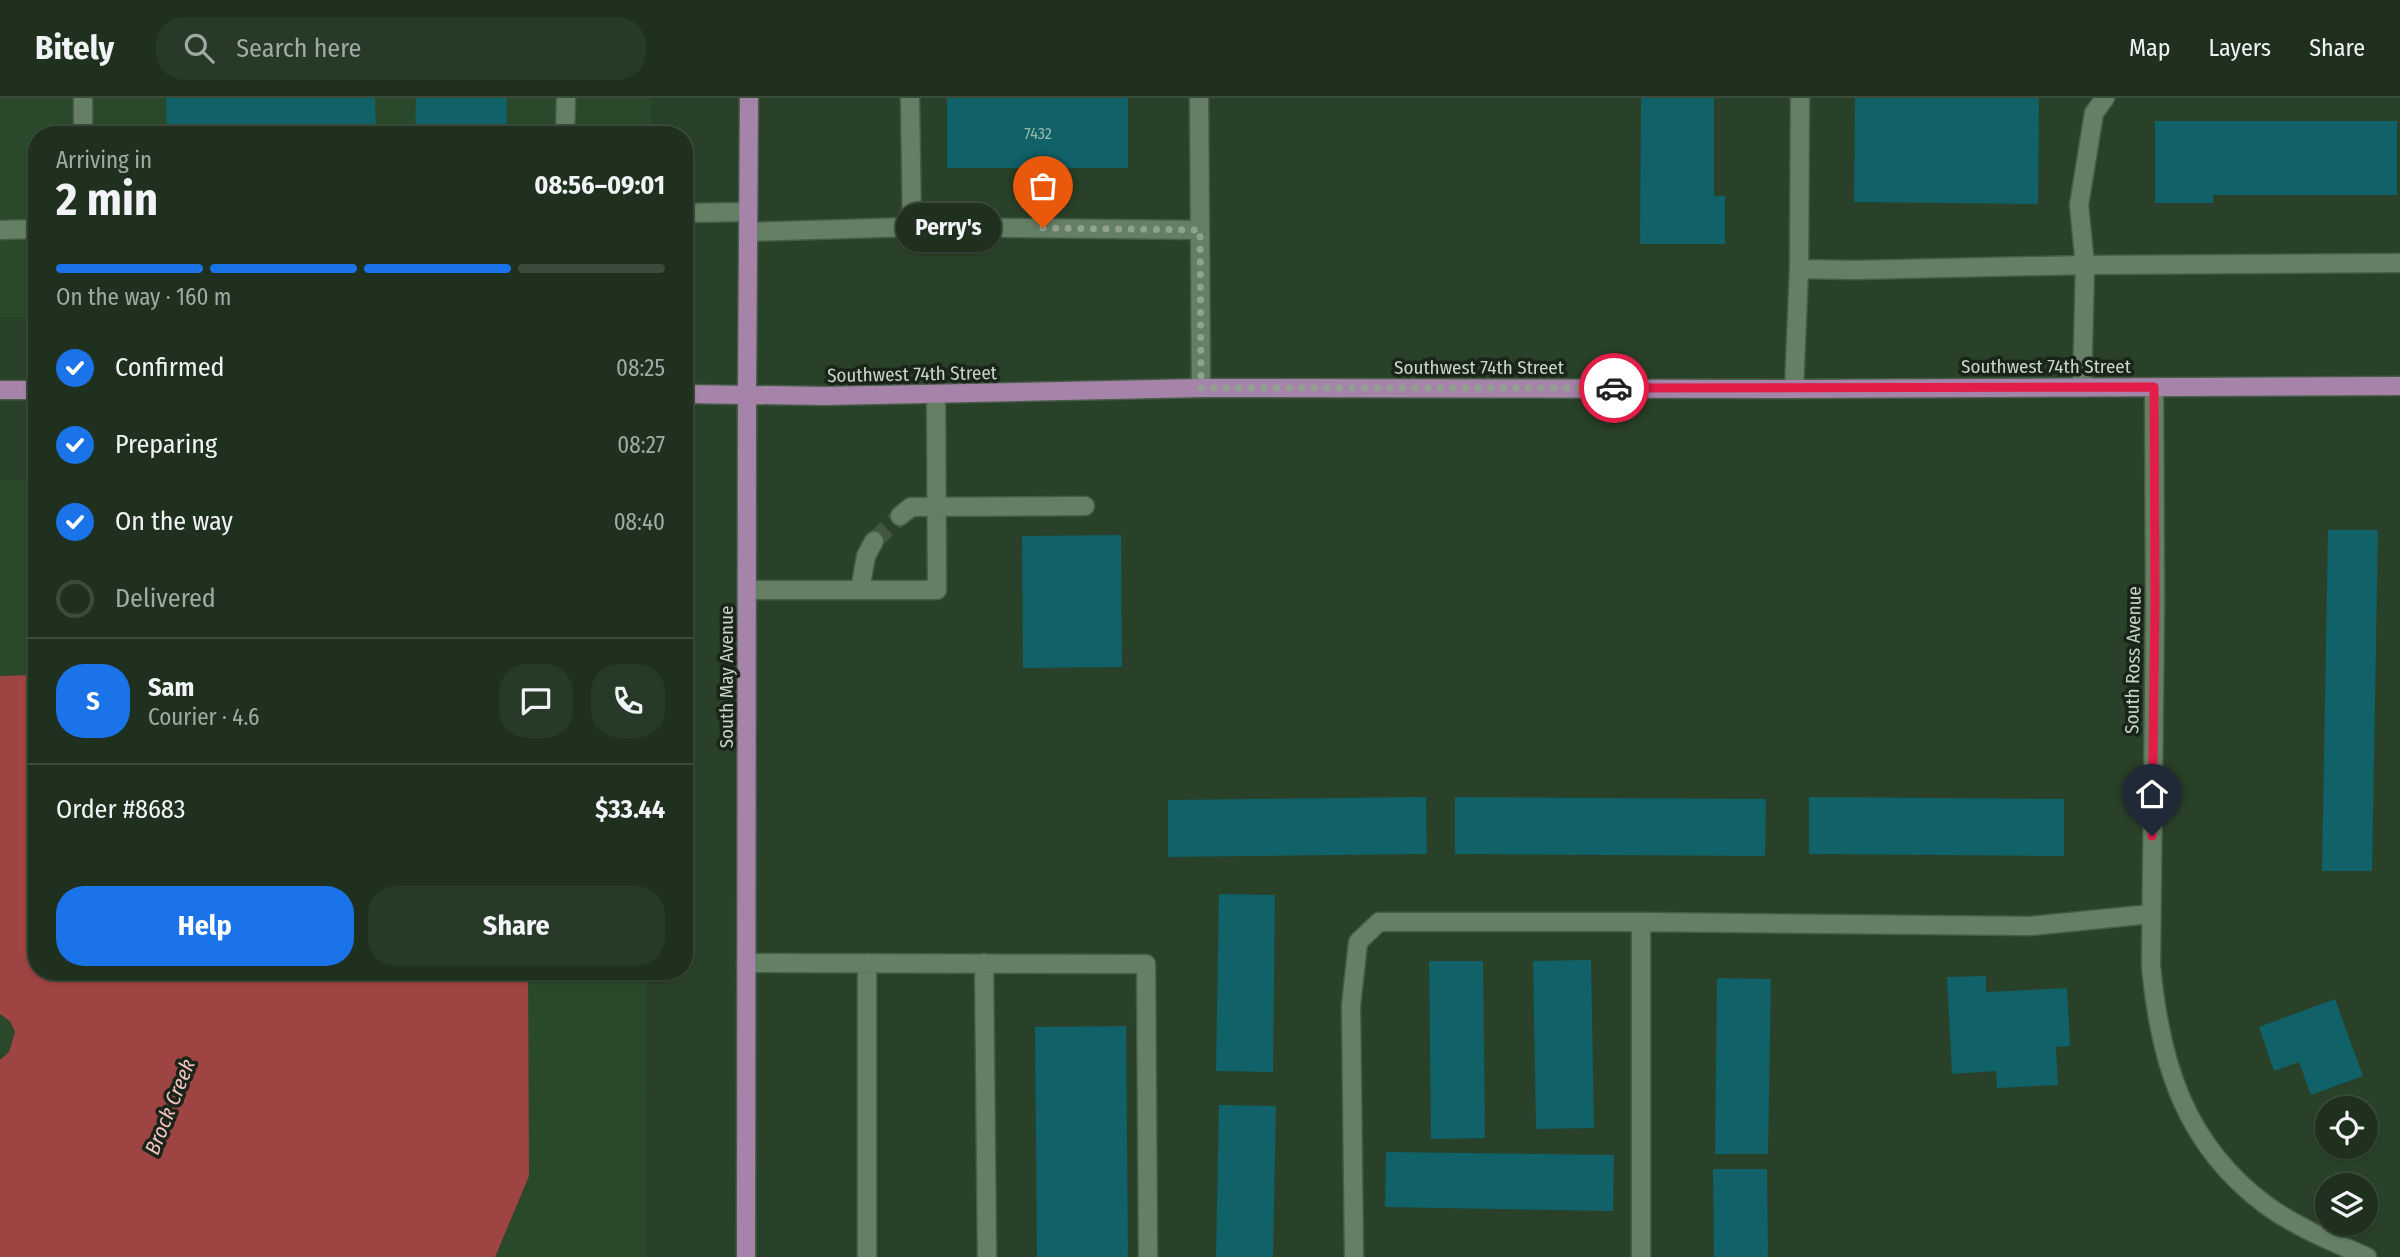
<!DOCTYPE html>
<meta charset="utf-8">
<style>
:root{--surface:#1f311e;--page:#273927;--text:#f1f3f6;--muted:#a1a9a4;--line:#3c4c3c;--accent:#1a73e8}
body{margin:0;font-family:"Fira Sans Condensed",sans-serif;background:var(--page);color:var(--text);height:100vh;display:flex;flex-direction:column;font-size:26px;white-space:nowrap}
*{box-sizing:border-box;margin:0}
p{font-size:23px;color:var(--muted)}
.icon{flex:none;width:38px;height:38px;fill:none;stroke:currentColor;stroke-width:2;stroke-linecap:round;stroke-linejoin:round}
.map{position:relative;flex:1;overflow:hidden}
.panel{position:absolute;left:28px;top:28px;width:665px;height:854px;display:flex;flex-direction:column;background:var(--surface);border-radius:28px;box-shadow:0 2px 5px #0004,0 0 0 2px var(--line)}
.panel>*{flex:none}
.tools{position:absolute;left:2315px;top:998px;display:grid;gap:14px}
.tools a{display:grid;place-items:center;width:63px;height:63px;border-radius:50%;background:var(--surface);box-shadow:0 2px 5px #0004,0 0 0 2px var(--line);font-size:35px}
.pin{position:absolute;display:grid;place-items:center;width:60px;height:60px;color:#fff;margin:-72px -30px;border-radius:50% 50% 50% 0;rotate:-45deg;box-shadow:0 0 7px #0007}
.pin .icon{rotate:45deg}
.courier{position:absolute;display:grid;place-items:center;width:70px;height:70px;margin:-35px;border:5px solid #e11d48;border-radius:50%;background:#fff;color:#222;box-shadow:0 2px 9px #0007}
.bubble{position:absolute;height:49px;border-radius:24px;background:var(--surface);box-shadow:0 2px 5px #0004,0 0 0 2px var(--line);font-size:23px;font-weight:700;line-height:49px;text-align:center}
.summary em{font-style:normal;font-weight:700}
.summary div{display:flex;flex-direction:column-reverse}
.summary{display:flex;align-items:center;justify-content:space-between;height:119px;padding:0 28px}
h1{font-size:46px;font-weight:700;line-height:52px}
.bar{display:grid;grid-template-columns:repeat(4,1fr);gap:10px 7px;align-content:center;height:84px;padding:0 28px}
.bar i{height:9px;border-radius:5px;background:var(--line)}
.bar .current{background:var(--accent)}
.bar p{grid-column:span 4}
.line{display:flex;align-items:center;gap:18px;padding:0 28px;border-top:2px solid var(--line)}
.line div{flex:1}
.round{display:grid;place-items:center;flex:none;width:74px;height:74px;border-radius:28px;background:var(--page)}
ol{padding:0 28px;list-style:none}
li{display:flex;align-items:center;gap:21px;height:77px}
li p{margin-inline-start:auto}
li .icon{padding:7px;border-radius:50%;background:var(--accent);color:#fff;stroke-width:4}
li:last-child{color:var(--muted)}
li i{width:38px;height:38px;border:4px solid var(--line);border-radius:50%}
.action{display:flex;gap:14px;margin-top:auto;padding:14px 28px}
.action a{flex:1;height:80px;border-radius:28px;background:var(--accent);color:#fff;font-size:28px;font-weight:700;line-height:80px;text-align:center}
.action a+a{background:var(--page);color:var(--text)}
header{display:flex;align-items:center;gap:42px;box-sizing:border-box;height:98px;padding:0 35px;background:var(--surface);border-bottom:2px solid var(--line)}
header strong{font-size:33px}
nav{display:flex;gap:38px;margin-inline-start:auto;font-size:24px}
.search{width:490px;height:63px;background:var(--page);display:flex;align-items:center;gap:18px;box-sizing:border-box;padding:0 24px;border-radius:28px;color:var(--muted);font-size:26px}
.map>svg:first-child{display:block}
.built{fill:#2a492a}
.water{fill:#9e4442}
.building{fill:#106168}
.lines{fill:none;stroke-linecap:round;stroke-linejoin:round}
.minor-tunnel{stroke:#415740;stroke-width:18;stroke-dasharray:18 9;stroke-linecap:butt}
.minor-casing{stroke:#475c47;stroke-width:21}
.major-casing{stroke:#475c47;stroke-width:21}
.minor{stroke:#647f63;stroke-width:18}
.major{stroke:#a684aa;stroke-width:18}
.done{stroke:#90a28f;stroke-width:7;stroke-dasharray:0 12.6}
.route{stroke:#e11d48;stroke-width:9}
.labels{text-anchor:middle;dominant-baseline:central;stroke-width:7;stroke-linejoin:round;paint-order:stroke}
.number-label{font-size:16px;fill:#99b9ae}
.street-label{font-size:19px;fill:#c7d6c6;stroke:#1a2519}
.water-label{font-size:21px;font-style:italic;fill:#f7c3bf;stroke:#1a2519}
</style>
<header>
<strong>Bitely</strong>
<div class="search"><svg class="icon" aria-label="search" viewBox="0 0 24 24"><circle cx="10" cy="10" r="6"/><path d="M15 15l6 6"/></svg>Search here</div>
<nav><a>Map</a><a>Layers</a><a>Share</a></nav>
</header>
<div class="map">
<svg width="2400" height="1159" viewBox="0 0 2400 1159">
<rect width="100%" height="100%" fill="#294128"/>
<path class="built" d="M 0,0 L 651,0 L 651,37 L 37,37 L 37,219 L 0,219 Z
M 0,382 L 37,382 L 37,873 L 646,873 L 647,1159 L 0,1159 Z"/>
<path class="water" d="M 37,577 L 37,873 L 528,873 L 529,1078 L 495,1159 L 0,1159 L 0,962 L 9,954 L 15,934 L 10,923 L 0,916 L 0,578 Z"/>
<path class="building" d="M 166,0 L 375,0 L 376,37 L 167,37 Z
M 416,0 L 507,0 L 506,37 L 415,37 Z
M 947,0 L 1128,0 L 1128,70 L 947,70 Z
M 1641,0 L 1714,0 L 1714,98 L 1725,98 L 1725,146 L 1640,146 Z
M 1855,0 L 2039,0 L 2038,106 L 1854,104 Z
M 2155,23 L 2397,23 L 2397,97 L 2213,97 L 2213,105 L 2155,105 Z
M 2328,432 L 2378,432 L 2372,773 L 2322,773 Z
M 1121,437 L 1122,569 L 1023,570 L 1022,438 Z
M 1426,699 L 1427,756 L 1168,759 L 1168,702 Z
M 1455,699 L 1766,701 L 1765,758 L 1455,756 Z
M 1809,699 L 2064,701 L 2064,758 L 1809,756 Z
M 1219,796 L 1275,797 L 1273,974 L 1216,973 Z
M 1591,862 L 1594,1030 L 1536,1031 L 1533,863 Z
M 1429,863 L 1483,863 L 1485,1040 L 1431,1041 Z
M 1986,878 L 1986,894 L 2067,890 L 2070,948 L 2056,949 L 2058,987 L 1997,990 L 1996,973 L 1952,976 L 1947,879 Z
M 1717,880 L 1771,881 L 1768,1056 L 1715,1056 Z
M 2335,901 L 2363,978 L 2311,997 L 2299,964 L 2274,973 L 2259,929 Z
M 1126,928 L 1128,1159 L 1037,1159 L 1035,929 Z
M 1219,1007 L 1276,1008 L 1273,1159 L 1216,1159 Z
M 1386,1054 L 1614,1057 L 1613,1113 L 1385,1109 Z
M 1713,1071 L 1767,1071 L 1768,1159 L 1714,1159 Z"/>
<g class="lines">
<path class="minor-tunnel" d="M 874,443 L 900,418"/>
<g class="minor-casing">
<path id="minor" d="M 83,0 L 83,37
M 910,0 L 912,129
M 1199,0 L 1200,132
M 565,37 L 566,0
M 684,115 L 748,114
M 0,132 L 37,131
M 748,134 L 912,129 L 1200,132 L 1201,290
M 1799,171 L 1800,0
M 2082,289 L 2085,167 L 2079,107 L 2094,15 L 2105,0
M 2154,289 L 2155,504 L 2151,868 C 2160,965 2185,1047 2266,1107 C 2296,1129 2333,1144 2367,1159
M 1794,291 L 1799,171 L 1855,172 L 2085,167 L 2400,165
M 900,418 L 911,409 L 1085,408
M 747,492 L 937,492 L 936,297
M 860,492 L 866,458 L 874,443
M 1641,824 L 1641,1159
M 746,865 L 1146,866 L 1148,1159
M 867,865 L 867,1159
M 984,865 L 987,1159
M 1354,1159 L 1351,908 L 1358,844 L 1379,824 L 1641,824 L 2031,828 L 2151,816"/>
</g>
<g class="major-casing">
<path id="major" d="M 0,292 L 37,292
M 684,296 L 825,298 L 1201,290 L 1794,291 L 2400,288
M 746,1159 L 747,296 L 749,0"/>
</g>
<use href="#minor" class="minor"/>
<use href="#major" class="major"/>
</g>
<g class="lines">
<path class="done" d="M 1043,130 L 1200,132 L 1201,290 L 1614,290"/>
<path class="route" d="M 1614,290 L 2154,289 L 2155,504 L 2152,738"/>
</g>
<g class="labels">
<g class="number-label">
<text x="1038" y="35">7432</text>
</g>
<g class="street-label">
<text x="2046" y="268">Southwest 74th Street</text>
<text x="1479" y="269">Southwest 74th Street</text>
<text transform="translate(912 276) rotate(-1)">Southwest 74th Street</text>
<text transform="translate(2133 562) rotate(-89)">South Ross Avenue</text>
<text transform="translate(726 579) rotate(-90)">South May Avenue</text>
</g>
<g class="water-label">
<text transform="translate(170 1009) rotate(-68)">Brock Creek</text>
</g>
</g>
</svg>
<div class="tools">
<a><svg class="icon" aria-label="locate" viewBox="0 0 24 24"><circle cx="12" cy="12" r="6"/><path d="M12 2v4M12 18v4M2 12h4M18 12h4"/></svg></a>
<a><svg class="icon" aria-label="layers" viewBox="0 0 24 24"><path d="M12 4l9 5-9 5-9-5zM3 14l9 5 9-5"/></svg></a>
</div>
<div class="pin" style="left:1043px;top:130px;background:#ea580c"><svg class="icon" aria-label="bag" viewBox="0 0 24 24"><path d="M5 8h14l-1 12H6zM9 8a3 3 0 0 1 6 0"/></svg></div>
<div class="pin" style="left:2152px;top:738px;background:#1f2937"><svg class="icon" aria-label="home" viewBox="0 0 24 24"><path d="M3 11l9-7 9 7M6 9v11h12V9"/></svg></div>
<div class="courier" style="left:1614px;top:290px"><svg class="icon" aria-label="car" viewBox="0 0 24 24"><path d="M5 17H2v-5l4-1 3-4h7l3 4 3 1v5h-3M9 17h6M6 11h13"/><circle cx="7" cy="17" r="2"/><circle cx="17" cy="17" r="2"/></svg></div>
<div class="bubble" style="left:896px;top:105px;width:105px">Perry's</div>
<section class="panel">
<div class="summary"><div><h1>2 min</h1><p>Arriving in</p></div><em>08:56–09:01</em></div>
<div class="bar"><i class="current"></i><i class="current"></i><i class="current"></i><i></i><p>On the way · 160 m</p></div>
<ol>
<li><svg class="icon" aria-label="check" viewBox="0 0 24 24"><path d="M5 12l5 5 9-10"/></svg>Confirmed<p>08:25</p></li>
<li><svg class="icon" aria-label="check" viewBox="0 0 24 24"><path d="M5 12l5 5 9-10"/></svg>Preparing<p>08:27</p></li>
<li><svg class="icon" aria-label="check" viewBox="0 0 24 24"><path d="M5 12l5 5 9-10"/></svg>On the way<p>08:40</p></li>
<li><i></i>Delivered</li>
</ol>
<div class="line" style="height:126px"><b class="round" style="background:var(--accent);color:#fff">S</b><div><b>Sam</b><p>Courier · 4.6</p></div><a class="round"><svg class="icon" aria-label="chat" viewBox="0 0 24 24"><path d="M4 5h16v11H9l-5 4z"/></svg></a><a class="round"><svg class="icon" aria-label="phone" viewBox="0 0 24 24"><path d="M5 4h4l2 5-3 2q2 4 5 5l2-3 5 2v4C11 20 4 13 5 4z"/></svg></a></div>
<div class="line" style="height:91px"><div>Order #8683</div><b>$33.44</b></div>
<div class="action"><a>Help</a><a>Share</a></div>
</section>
</div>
